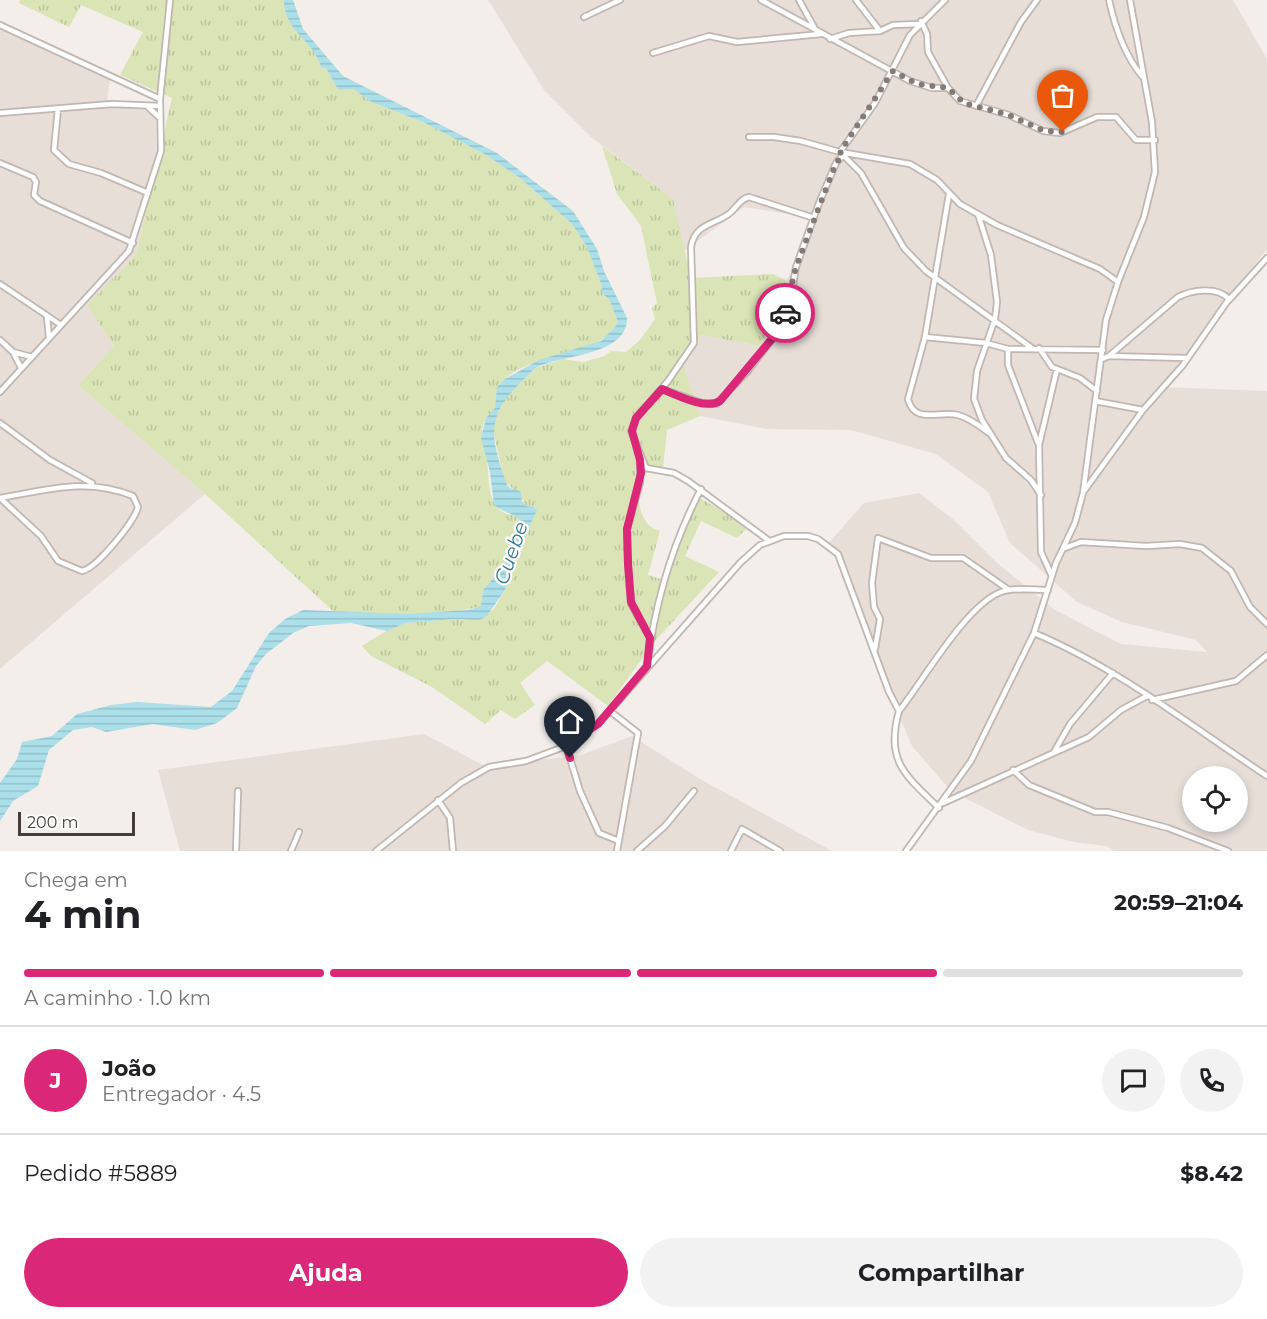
<!DOCTYPE html>
<html lang="pt">
<meta charset="utf-8">
<style>
:root{--surface:#fff;--page:#f2f2f2;--text:#202124;--muted:#757577;--line:#e0e0e0;--accent:#db2777}
body{margin:0;font-family:Montserrat,sans-serif;background:var(--page);color:var(--text);height:100vh;display:flex;flex-direction:column;font-size:22px;white-space:nowrap}
*{box-sizing:border-box;margin:0}
p{font-size:20px;color:var(--muted)}
.icon{flex:none;width:33px;height:33px;fill:none;stroke:currentColor;stroke-width:2;stroke-linecap:round;stroke-linejoin:round}
.map{position:relative;height:851px;overflow:hidden}
.side{display:flex;flex-direction:column;background:var(--surface);flex:1}
.side>*{flex:none}
.tools{position:absolute;left:1182px;top:766px;display:grid;gap:12px}
.tools a{display:grid;place-items:center;width:66px;height:66px;border-radius:50%;background:var(--surface);box-shadow:0 3px 9px #0003;font-size:30px}
.scale{position:absolute;left:18px;bottom:15px;width:117px;box-sizing:border-box;padding-left:6px;border:3px solid #463d38;border-top:0;font-size:16px;line-height:21px;white-space:nowrap;color:#463d38;-webkit-text-stroke:4px #fff;paint-order:stroke}
.pin{position:absolute;display:grid;place-items:center;width:51px;height:51px;color:#fff;margin:-62px -26px;border-radius:50% 50% 50% 0;rotate:-45deg;box-shadow:0 0 6px #0007}
.pin .icon{rotate:45deg}
.courier{position:absolute;display:grid;place-items:center;width:60px;height:60px;margin:-30px;border:4px solid #db2777;border-radius:50%;background:#fff;color:#222;box-shadow:0 2px 8px #0007}
.summary em{font-style:normal;font-weight:700}
.summary div{display:flex;flex-direction:column-reverse}
.summary{display:flex;align-items:center;justify-content:space-between;height:102px;padding:0 24px}
h1{font-size:39px;font-weight:700;line-height:45px}
.bar{display:grid;grid-template-columns:repeat(4,1fr);gap:9px 6px;align-content:center;height:72px;padding:0 24px}
.bar i{height:8px;border-radius:4px;background:var(--line)}
.bar .on{background:var(--accent)}
.bar p{grid-column:span 4}
.line{display:flex;align-items:center;gap:15px;padding:0 24px;border-top:2px solid var(--line)}
.line div{flex:1}
.round{display:grid;place-items:center;flex:none;width:63px;height:63px;border-radius:32px;background:var(--page)}
.button{display:flex;gap:12px;margin-top:auto;padding:12px 24px}
.button a{flex:1;height:69px;border-radius:36px;background:var(--accent);color:#fff;font-size:24px;font-weight:700;line-height:69px;text-align:center}
.button a+a{background:var(--page);color:var(--text)}
.map>svg:first-child{display:block}
.residential{fill:#e7ded8;fill-rule:evenodd}
.grass{fill:url(#grass-tufts)}
.water{fill:url(#water-rules)}
.lines{fill:none;stroke-linecap:round;stroke-linejoin:round}
.minor-casing{stroke:#c1b6b0;stroke-width:8}
.minor{stroke:#fff;stroke-width:4.5}
.done{stroke:#837b76;stroke-width:6;stroke-dasharray:0 10.8}
.route{stroke:#db2777;stroke-width:8}
.labels{text-anchor:middle;dominant-baseline:central;stroke-width:4.5;stroke-linejoin:round;paint-order:stroke}
.water-label{font-size:20px;font-style:italic;fill:#327b8b;stroke:#fff}
</style>
<div class="map">
<svg width="1267" height="851" viewBox="0 0 1267 851">
<defs>
<pattern id="grass-tufts" width="24" height="20" patternUnits="userSpaceOnUse" patternTransform="scale(1.5)"><rect width="24" height="20" fill="#dae4b6"/><path d="M3 7l-1-3M5 7V3M7 7l1-3M15 17l-1-3M17 17v-4M19 17l1-3" fill="none" stroke="#bcc49d"/></pattern>
<pattern id="water-rules" width="6" height="5" patternUnits="userSpaceOnUse" patternTransform="scale(1.5)"><rect width="6" height="5" fill="#abdfea"/><path d="M0 2.5h6" fill="none" stroke="#94c0c9"/></pattern>
</defs>
<rect width="100%" height="100%" fill="#f3eee9"/>
<path class="residential" d="M 488,0 L 1233,0 L 1267,59 L 1267,249 L 1163,387 L 1267,391 L 1267,851 L 1114,851 L 1106,846 L 1074,842 L 1028,830 L 951,791 L 912,746 L 889,692 L 843,563 L 827,545 L 864,503 L 919,493 L 954,520 L 996,562 L 1055,610 L 1121,644 L 1207,652 L 1196,640 L 1122,622 L 1077,602 L 1010,543 L 988,492 L 936,454 L 851,430 L 766,429 L 700,416 L 683,365 L 701,335 L 760,346 L 813,218 L 744,207 L 684,251 L 673,199 L 591,137 L 544,90 ZM 1192,777 L 1238,777 L 1238,822 L 1192,822 Z
M 0,24 L 110,79 L 107,100 L 156,103 L 157,157 L 136,255 L 87,305 L 114,346 L 78,385 L 205,494 L 0,669 Z
M 424,734 L 483,765 L 578,756 L 632,736 L 700,779 L 832,851 L 180,851 L 158,770 Z"/>
<path class="grass" d="M 20,0 L 284,0 L 319,58 L 321,66 L 326,68 L 338,90 L 353,89 L 372,102 L 425,123 L 486,155 L 520,178 L 572,224 L 587,247 L 602,286 L 602,292 L 610,301 L 618,322 C 603,358 521,352 499,386 C 495,392 498,401 495,408 C 493,412 488,415 486,418 C 479,431 483,441 486,454 C 490,471 485,498 501,511 C 506,515 515,514 521,520 L 521,527 L 503,567 L 483,590 L 481,606 C 438,618 377,615 333,611 L 205,494 L 78,385 L 114,346 L 87,305 L 136,255 L 172,98 L 120,75 L 143,32 L 81,5 L 69,27 L 19,3 Z
M 602,146 L 673,199 L 691,278 L 773,274 L 787,281 L 760,346 L 701,335 L 683,364 L 700,416 L 667,430 L 663,469 L 646,473 L 637,481 C 638,498 639,527 660,531 L 648,575 L 664,580 L 696,496 L 749,526 L 737,538 L 701,521 L 685,556 L 719,572 L 654,642 L 608,706 L 547,661 L 520,683 L 535,705 L 515,719 L 501,710 L 485,724 L 432,687 L 371,656 L 362,646 L 391,628 L 405,623 L 454,619 L 479,620 L 494,609 L 505,590 L 513,551 L 524,538 L 536,510 L 535,507 L 526,506 L 522,498 L 504,480 L 493,430 L 495,419 L 509,393 L 536,368 L 563,359 L 583,362 L 605,356 L 611,351 L 626,352 L 640,340 L 655,319 L 652,308 L 657,303 L 641,226 L 617,194 Z"/>
<path class="water" d="M 284,0 L 293,0 L 303,29 L 343,76 L 497,153 L 573,211 L 597,249 L 604,271 L 627,318 C 627,357 560,354 536,368 C 531,371 527,377 523,380 C 504,399 490,417 495,444 C 496,451 505,484 509,487 C 513,490 517,489 521,492 L 522,501 L 526,506 L 534,507 L 537,510 L 524,538 L 513,551 L 505,590 L 486,617 L 479,620 L 454,619 L 405,623 L 387,631 L 351,623 L 309,626 L 293,633 L 266,654 L 256,666 L 237,708 L 217,723 L 195,730 L 153,724 L 106,732 L 92,727 L 73,730 L 49,750 L 38,786 L 13,801 L 0,821 L 0,783 L 17,759 L 22,742 L 52,736 L 77,714 L 111,705 L 137,702 L 211,707 L 232,691 L 269,633 L 285,619 L 303,610 L 407,614 L 468,610 L 481,606 L 483,590 L 503,567 L 521,527 L 521,520 C 513,513 502,512 494,505 L 490,472 L 481,438 L 486,418 L 495,408 L 497,387 L 505,379 L 539,360 L 601,341 L 615,327 L 618,322 L 610,301 L 602,292 L 602,286 L 587,247 L 572,224 L 520,178 L 486,155 L 425,123 L 372,102 L 353,89 L 338,90 L 326,68 L 321,67 C 315,41 284,32 284,0 Z"/>
<g class="lines">
<g class="minor-casing">
<path id="minor" d="M 761,0 L 910,81 L 932,88 L 948,88
M 799,0 L 814,27
M 856,0 L 880,31
M 945,0 L 910,35 L 875,103 L 840,152 L 861,173 L 904,248 L 926,271 L 1032,348
M 1109,0 C 1115,27 1124,55 1142,76
M 584,17 L 620,0
M 921,21 L 927,34 L 928,52 L 948,88 L 960,101 L 1009,115 L 1043,131 L 1060,133 L 1097,117 L 1116,117 L 1136,140 L 1155,140
M 0,25 L 160,99
M 830,39 L 849,33 L 880,31 L 893,25 L 919,24
M 653,53 L 709,36 L 737,42 L 821,34
M 147,106 L 160,118
M 976,106 L 1021,22 L 1037,0
M 58,109 L 54,150 L 69,164 L 101,173 L 148,193
M 0,113 L 112,104 L 160,106
M 749,137 L 774,137 L 801,141 L 840,152 L 910,164 L 937,180 L 960,204 L 997,225 L 1100,269 L 1118,282
M 0,163 L 33,177 L 36,182 L 34,195 L 40,201 L 133,243
M 949,194 L 925,337 L 908,399 C 914,425 940,410 958,415 C 969,418 980,426 989,433
M 978,214 L 991,255 L 997,302 L 995,319 L 977,371 L 974,399 L 982,420 L 1006,458 L 1031,480 L 1041,495
M 0,284 L 61,325
M 1228,301 L 1267,258
M 47,317 L 49,337
M 925,337 L 986,343 L 1008,349 L 1103,350
M 0,340 L 13,352 L 21,368
M 1039,348 L 1052,367 L 1080,378 L 1097,391
M 1008,349 L 1008,365 L 1038,443
M 13,352 L 32,357
M 1109,356 L 1178,297 C 1192,290 1217,286 1229,299 L 1183,365 L 1143,410
M 1102,359 L 1109,356 L 1186,358
M 662,389 L 702,403 L 716,404 L 747,372 L 776,334 L 791,297 L 796,267 L 819,203 L 836,163 L 843,155
M 0,392 L 129,251 L 161,151 L 160,99 L 170,0
M 0,423 L 50,460 L 92,483
M 640,460 L 640,483 L 627,529 L 628,564 L 631,604 L 649,636
M 1084,491 L 1143,410 L 1095,401
M 0,498 C 47,490 87,477 133,496 L 138,507 C 135,521 96,569 82,571 L 58,561 L 41,536 L 0,498
M 768,540 L 688,481 L 674,473 L 646,468 L 631,431 L 636,418 L 668,381 L 694,343 L 691,247 C 695,223 715,225 730,213 C 737,207 740,199 749,197 L 814,218
M 1065,548 L 1081,542 L 1146,546 L 1180,544 L 1202,548 L 1231,571 L 1250,607 L 1267,624
M 1051,574 L 1041,552 L 1039,445 L 1057,369
M 1034,633 C 1118,668 1191,726 1267,776
M 875,649 L 880,619 L 874,607 L 872,583 L 878,538 L 931,558 L 963,558 L 1009,590
M 647,666 C 655,603 671,546 701,489
M 1152,700 L 1236,681 L 1267,655
M 610,711 L 638,733 L 617,851
M 899,711 C 885,761 905,775 939,808
M 566,745 L 580,791 L 599,833 L 619,841
M 1054,752 L 1070,724 L 1113,673
M 1013,770 L 1029,785 L 1095,812 L 1108,812 L 1168,828 L 1228,851
M 438,800 L 450,818 L 453,851
M 943,803 L 1089,737 L 1121,710 L 1147,696
M 236,851 L 238,791
M 291,851 L 299,832
M 376,851 L 461,783 L 489,767 L 526,761 L 561,748 L 598,724 L 740,563 L 760,545 L 784,536 L 808,536 L 818,539 L 838,554 L 889,692 L 899,711 C 923,681 966,605 1001,592 C 1014,587 1033,590 1048,590
M 637,851 L 665,826 L 694,791
M 731,851 L 742,829 L 780,851
M 906,851 L 971,761 L 1034,633 L 1056,563 L 1075,523 L 1083,493 L 1106,320 L 1118,282 L 1144,217 L 1155,172 L 1152,122 L 1130,0"/>
</g>
<use href="#minor" class="minor"/>
</g>
<g class="lines">
<path class="done" d="M 785,313 L 796,267 L 836,163 L 843,155 L 840,152 L 893,71 L 917,84 L 948,88 L 964,103 L 1009,115 L 1044,131 L 1063,132"/>
<path class="route" d="M 570,758 L 566,745 L 598,724 L 647,666 L 650,638 L 631,602 L 628,564 L 627,529 L 641,473 L 640,460 L 632,431 L 636,418 L 662,389 C 677,395 705,410 720,401 L 776,334 L 785,313"/>
</g>
<g class="labels">
<g class="water-label">
<text transform="translate(511 553) rotate(-71)">Cuebe</text>
</g>
</g>
</svg>
<div class="tools">
<a><svg class="icon" aria-label="locate" viewBox="0 0 24 24"><circle cx="12" cy="12" r="6"/><path d="M12 2v4M12 18v4M2 12h4M18 12h4"/></svg></a>
</div>
<div class="scale">200 m</div>
<div class="pin" style="left:1063px;top:132px;background:#ea580c"><svg class="icon" aria-label="bag" viewBox="0 0 24 24"><path d="M5 8h14l-1 12H6zM9 8a3 3 0 0 1 6 0"/></svg></div>
<div class="pin" style="left:570px;top:758px;background:#1f2937"><svg class="icon" aria-label="home" viewBox="0 0 24 24"><path d="M3 11l9-7 9 7M6 9v11h12V9"/></svg></div>
<div class="courier" style="left:785px;top:313px"><svg class="icon" aria-label="car" viewBox="0 0 24 24"><path d="M5 17H2v-5l4-1 3-4h7l3 4 3 1v5h-3M9 17h6M6 11h13"/><circle cx="7" cy="17" r="2"/><circle cx="17" cy="17" r="2"/></svg></div>
</div>
<section class="side">
<div class="summary"><div><h1>4 min</h1><p>Chega em</p></div><em>20:59–21:04</em></div>
<div class="bar"><i class="on"></i><i class="on"></i><i class="on"></i><i></i><p>A caminho · 1.0 km</p></div>
<div class="line" style="height:108px"><b class="round" style="background:var(--accent);color:#fff">J</b><div><b>João</b><p>Entregador · 4.5</p></div><a class="round"><svg class="icon" aria-label="chat" viewBox="0 0 24 24"><path d="M4 5h16v11H9l-5 4z"/></svg></a><a class="round"><svg class="icon" aria-label="phone" viewBox="0 0 24 24"><path d="M5 4h4l2 5-3 2q2 4 5 5l2-3 5 2v4C11 20 4 13 5 4z"/></svg></a></div>
<div class="line" style="height:78px"><div>Pedido #5889</div><b>$8.42</b></div>
<div class="button"><a>Ajuda</a><a>Compartilhar</a></div>
</section>
